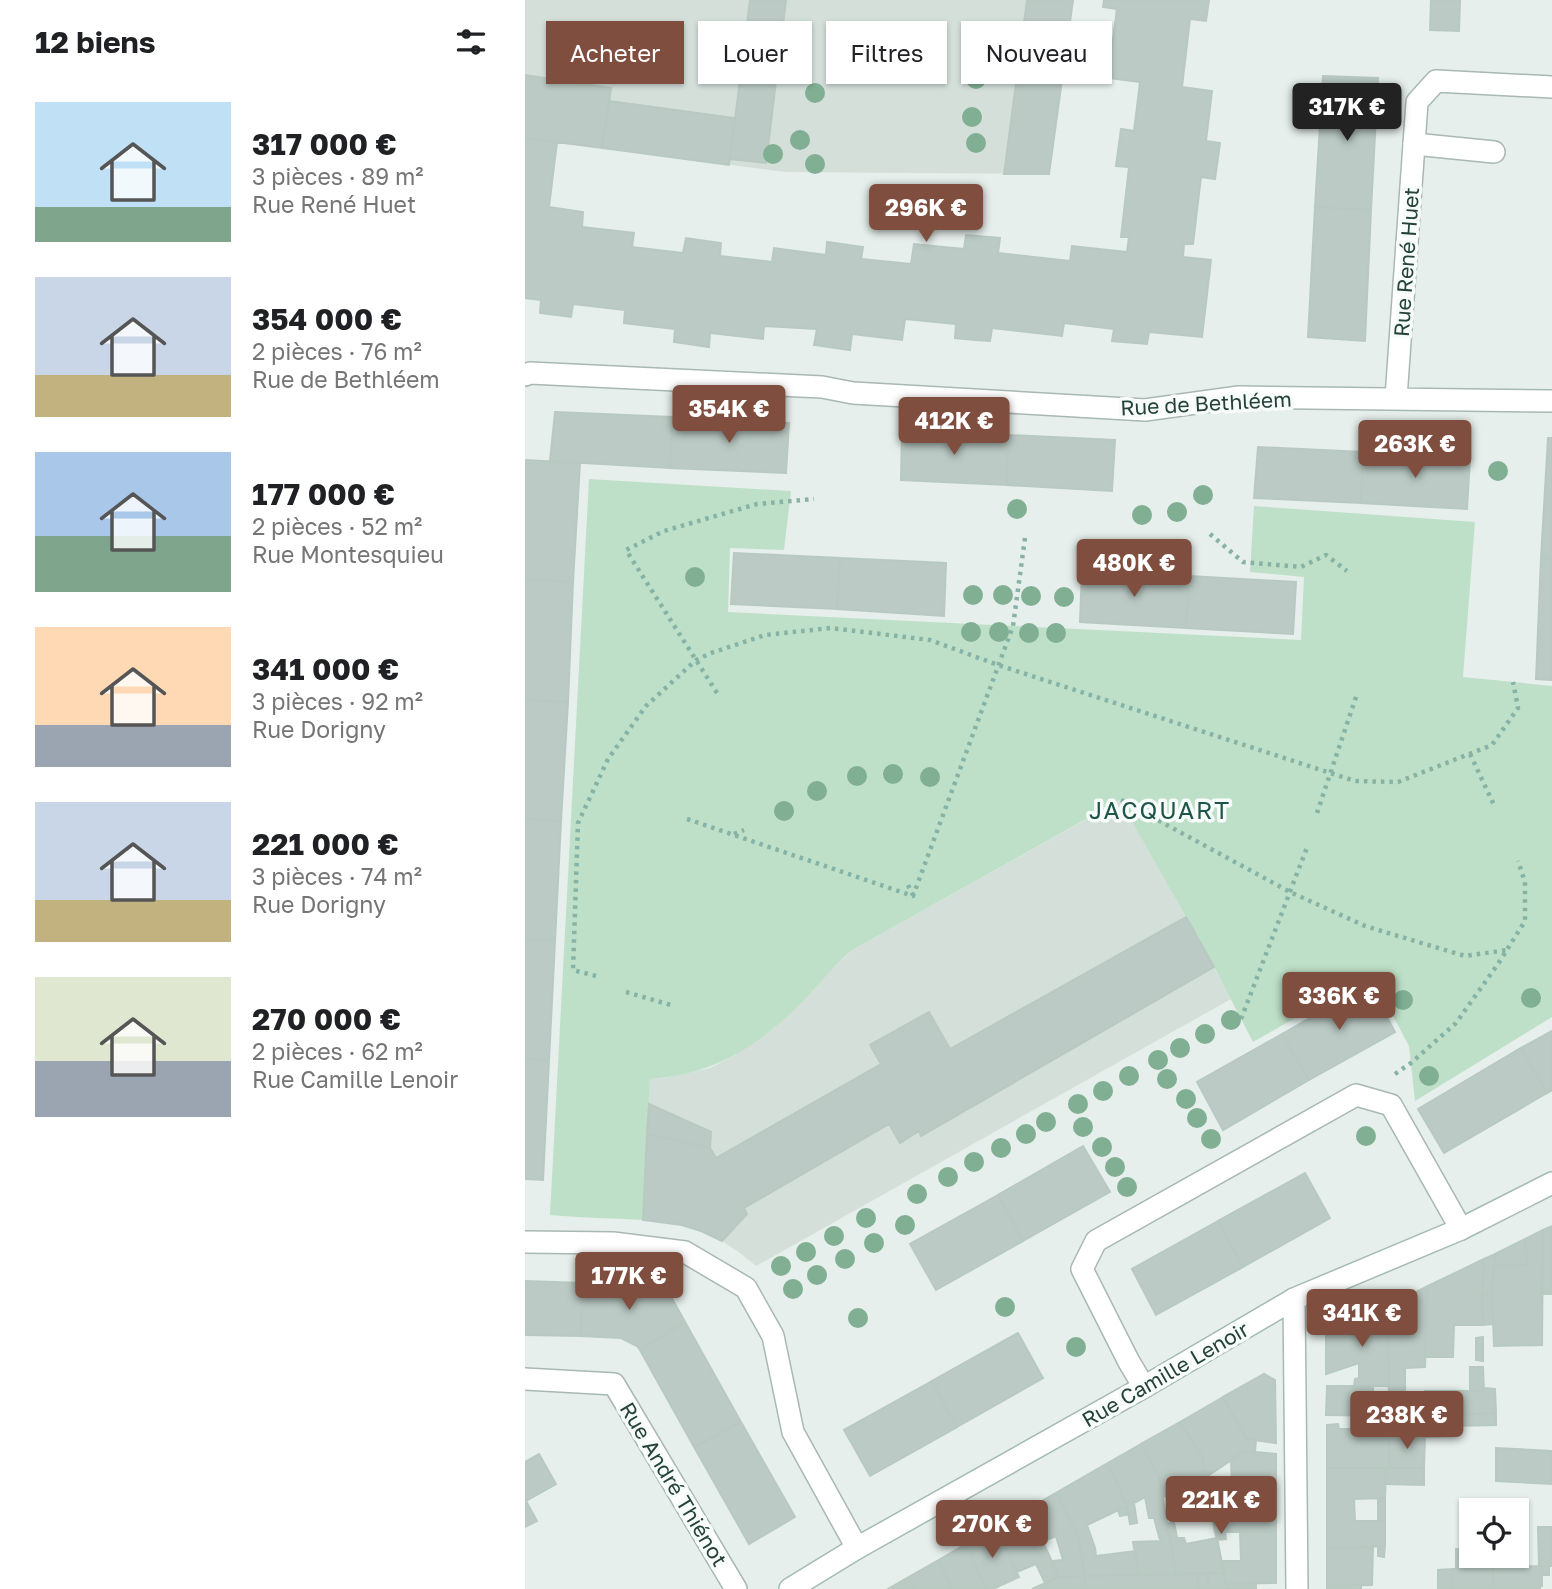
<!DOCTYPE html>
<html lang="fr">
<meta charset="utf-8">
<style>
:root{--surface:#fff;--page:#f2f2f2;--text:#202124;--muted:#757577;--accent:#7f4e3f}
body{margin:0;font-family:"Golos Text",sans-serif;background:var(--page);color:var(--text);height:100vh;display:flex;flex-direction:column;font-size:26px;white-space:nowrap}
*{box-sizing:border-box;margin:0}
p{font-size:23px;color:var(--muted)}
.icon{flex:none;width:38px;height:38px;fill:none;stroke:currentColor;stroke-width:2;stroke-linecap:round;stroke-linejoin:round}
.map{position:relative;flex:1;overflow:hidden}
.panel{display:flex;flex-direction:column;background:var(--surface);width:525px}
.panel>*{flex:none}
.hud{position:absolute;left:21px;top:21px;width:665px;height:63px;display:flex;gap:14px}
.buttons{position:absolute;left:934px;top:1498px;display:grid;gap:14px}
.buttons a{display:grid;place-items:center;width:70px;height:70px;border-radius:0px;background:var(--surface);box-shadow:0 2px 5px #0004;font-size:35px}
.price{position:absolute;translate:-50% -60px;padding:0 16px;border-radius:7px;background:var(--accent);color:#fff;font-size:23px;line-height:46px;filter:drop-shadow(0 2px 4px #0008)}
.price::after{content:'';position:absolute;left:50%;top:42px;width:21px;height:16px;margin-left:-10px;background:inherit;clip-path:polygon(0 0,100% 0,50% 100%)}
.price.selected{background:#222;color:#fff}
ul{padding:0;list-style:none}
li{display:flex;align-items:center;gap:21px;height:175px;padding:0 35px}
li span{display:grid;place-items:center;flex:none;width:196px;height:140px;border-radius:0px;color:#555}
li>.icon{margin-inline-start:auto}
span .icon{width:84px;height:84px;fill:#fffc;stroke-width:1}
li b{font-size:30px}
h2{display:flex;justify-content:space-between;align-items:center;height:84px;padding:0 35px;font-size:30px}
.chip{padding:0 24px;border-radius:0px;background:var(--surface);box-shadow:0 2px 5px #0004;font-size:24px;line-height:63px}
.chip.selected{background:var(--accent);color:#fff}
main{display:flex;flex:1;min-height:0}
.map>svg:first-child{display:block}
.built{fill:#d4dfda}
.green{fill:#bfe0c8}
.building{fill:#bbcac4;stroke:#b8c9c2;stroke-width:2}
.lines{fill:none;stroke-linecap:round;stroke-linejoin:round}
.lane-casing{stroke:#a8b8b2;stroke-width:24}
.street-casing{stroke:#a8b8b2;stroke-width:24}
.secondary-casing{stroke:#a4bbb3;stroke-width:24}
.path{stroke:#86b3a5;stroke-width:4.5;stroke-dasharray:3.5 5;stroke-linecap:butt}
.lane{stroke:#fff;stroke-width:21}
.street{stroke:#fff;stroke-width:21}
.secondary{stroke:#fff;stroke-width:21}
.tree{fill:#80af93}
.labels{text-anchor:middle;dominant-baseline:central;stroke-width:7;stroke-linejoin:round;paint-order:stroke}
.street-label{font-size:21px;fill:#24423a;stroke:#f7fbf9}
.quarter-label{font-size:24px;letter-spacing:2px;fill:#1f5548;stroke:#f7fbf9}
</style>
<main>
<section class="panel">
<h2>12 biens<svg class="icon" aria-label="filters" viewBox="0 0 24 24"><path d="M4 7h16M4 17h16"/><circle cx="9" cy="7" r="2"/><circle cx="15" cy="17" r="2"/></svg></h2>
<ul>
<li><span style="background:linear-gradient(#bfe0f5 75%,#7fa58c 0)"><svg class="icon" aria-label="home" viewBox="0 0 24 24"><path d="M3 11l9-7 9 7M6 9v11h12V9"/></svg></span><div><b>317 000 €</b><p>3 pièces · 89 m²</p><p>Rue René Huet</p></div></li>
<li><span style="background:linear-gradient(#c9d6e8 70%,#c2b280 0)"><svg class="icon" aria-label="home" viewBox="0 0 24 24"><path d="M3 11l9-7 9 7M6 9v11h12V9"/></svg></span><div><b>354 000 €</b><p>2 pièces · 76 m²</p><p>Rue de Bethléem</p></div></li>
<li><span style="background:linear-gradient(#a9c7e8 60%,#7fa58c 0)"><svg class="icon" aria-label="home" viewBox="0 0 24 24"><path d="M3 11l9-7 9 7M6 9v11h12V9"/></svg></span><div><b>177 000 €</b><p>2 pièces · 52 m²</p><p>Rue Montesquieu</p></div></li>
<li><span style="background:linear-gradient(#ffd9b3 70%,#9aa5b1 0)"><svg class="icon" aria-label="home" viewBox="0 0 24 24"><path d="M3 11l9-7 9 7M6 9v11h12V9"/></svg></span><div><b>341 000 €</b><p>3 pièces · 92 m²</p><p>Rue Dorigny</p></div></li>
<li><span style="background:linear-gradient(#c9d6e8 70%,#c2b280 0)"><svg class="icon" aria-label="home" viewBox="0 0 24 24"><path d="M3 11l9-7 9 7M6 9v11h12V9"/></svg></span><div><b>221 000 €</b><p>3 pièces · 74 m²</p><p>Rue Dorigny</p></div></li>
<li><span style="background:linear-gradient(#dfe7d0 60%,#9aa5b1 0)"><svg class="icon" aria-label="home" viewBox="0 0 24 24"><path d="M3 11l9-7 9 7M6 9v11h12V9"/></svg></span><div><b>270 000 €</b><p>2 pièces · 62 m²</p><p>Rue Camille Lenoir</p></div></li>
</ul>
</section>
<div class="map">
<svg width="1027" height="1589" viewBox="0 0 1027 1589">
<rect width="100%" height="100%" fill="#e6efeb"/>
<!-- built -->
<path class="built" d="M 0,0 L 548,0 L 524,174 L 260,172 L 0,138 Z
M 596,800 L 706,999 L 231,1266 L 215,1253 L 197,1241 L 176,1231 L 141,1222 L 118,1220 L 125,1079 L 140,1078 L 185,1068 L 210,1055 L 245,1031 L 287,992 L 306,969 L 329,949 Z"/>
<!-- green -->
<path class="green" d="M 64,479 L 266,491 L 259,550 L 205,548 L 203,612 L 776,640 L 779,577 L 725,572 L 729,506 L 950,522 L 938,677 L 1027,686 L 1027,1017 L 890,1101 L 884,1046 L 846,975 L 728,1042 L 689,967 L 595,800 L 329,949 C 311,962 299,979 284,995 C 237,1043 194,1074 125,1079 L 118,1220 C 87,1218 56,1218 25,1215 Z"/>
<!-- building -->
<path class="building" d="M 225,0 L 261,0 L 241,163 L 205,159 Z
M 502,0 L 548,0 L 524,174 L 479,174 Z
M 579,0 L 684,0 L 681,21 L 665,19 L 657,87 L 687,91 L 681,141 L 695,143 L 690,179 L 676,177 L 668,244 L 659,244 L 658,257 L 686,260 L 677,337 L 624,332 L 622,344 L 587,341 L 589,329 L 539,323 L 537,336 L 467,328 L 465,341 L 450,340 L 430,338 L 431,324 L 380,319 L 377,340 L 327,334 L 325,350 L 289,345 L 292,329 L 239,326 L 238,339 L 185,333 L 184,347 L 149,342 L 150,329 L 99,323 L 100,310 L 48,304 L 46,317 L 15,313 L 16,300 L 0,298 L 0,138 L 32,142 L 24,207 L 58,212 L 57,227 L 109,233 L 107,247 L 158,253 L 161,238 L 196,243 L 195,256 L 247,262 L 249,248 L 301,255 L 302,242 L 338,247 L 336,259 L 386,264 L 389,244 L 439,249 L 441,235 L 475,238 L 473,253 L 545,261 L 547,246 L 602,252 L 604,237 L 596,237 L 604,167 L 591,166 L 596,129 L 609,131 L 615,82 L 583,78 L 592,9 L 578,7 Z
M 906,0 L 935,0 L 934,31 L 905,30 Z
M 0,75 L 86,88 L 77,148 L 0,138 Z
M 798,76 L 853,78 L 846,210 L 790,207 Z
M 84,101 L 210,118 L 204,165 L 77,148 Z
M 790,207 L 846,210 L 840,341 L 783,337 Z
M 30,412 L 147,417 L 145,468 L 25,461 Z
M 147,417 L 264,423 L 261,473 L 145,468 Z
M 377,429 L 483,435 L 482,485 L 376,480 Z
M 483,435 L 590,440 L 587,491 L 482,485 Z
M 1023,438 L 1027,438 L 1027,559 L 1016,558 Z
M 733,447 L 838,452 L 836,503 L 729,498 Z
M 838,452 L 945,458 L 942,509 L 836,503 Z
M 0,460 L 55,463 L 48,582 L 0,579 Z
M 209,553 L 315,558 L 312,609 L 206,604 Z
M 315,558 L 421,563 L 419,616 L 312,609 Z
M 1016,558 L 1027,559 L 1027,680 L 1011,679 Z
M 557,570 L 664,576 L 661,628 L 555,622 Z
M 664,576 L 771,582 L 768,634 L 661,628 Z
M 0,579 L 48,582 L 43,702 L 0,700 Z
M 0,700 L 43,702 L 36,821 L 0,819 Z
M 0,819 L 36,821 L 30,941 L 0,939 Z
M 661,917 L 689,967 L 396,1136 L 394,1131 L 375,1143 L 364,1124 L 219,1208 L 222,1214 L 197,1241 L 176,1231 L 157,1225 L 118,1220 L 122,1134 L 185,1148 L 191,1158 L 356,1064 L 345,1045 L 404,1012 L 425,1049 Z
M 0,939 L 30,941 L 24,1060 L 0,1059 Z
M 844,984 L 870,1032 L 784,1080 L 757,1034 Z
M 1027,1031 L 1027,1090 L 1022,1093 L 996,1048 Z
M 757,1034 L 784,1080 L 698,1130 L 672,1082 Z
M 996,1048 L 1022,1093 L 919,1153 L 893,1109 Z
M 0,1059 L 24,1060 L 18,1180 L 0,1179 Z
M 124,1104 L 186,1132 L 185,1148 L 122,1134 Z
M 558,1146 L 585,1192 L 498,1241 L 473,1195 Z
M 780,1173 L 805,1218 L 718,1267 L 693,1221 Z
M 473,1195 L 498,1241 L 411,1290 L 385,1244 Z
M 693,1221 L 718,1267 L 631,1315 L 607,1269 Z
M 1027,1226 L 1027,1294 L 1016,1294 L 1018,1230 Z
M 1018,1230 L 1017,1345 L 969,1346 L 967,1292 L 969,1266 L 1003,1265 L 1000,1239 Z
M 1000,1239 L 1003,1265 L 969,1266 L 970,1254 Z
M 970,1254 L 967,1292 L 957,1296 L 959,1259 Z
M 959,1259 L 957,1296 L 958,1325 L 929,1325 L 928,1357 L 900,1357 L 903,1286 Z
M 0,1281 L 57,1283 L 56,1336 L 0,1335 Z
M 57,1283 L 139,1284 L 160,1322 L 115,1350 L 112,1346 L 96,1338 L 56,1336 Z
M 903,1286 L 900,1367 L 880,1368 L 880,1416 L 864,1416 L 863,1306 Z
M 967,1292 L 968,1324 L 958,1325 L 957,1296 Z
M 863,1306 L 864,1386 L 829,1386 L 830,1379 L 834,1378 L 834,1363 L 801,1374 L 801,1336 Z
M 160,1322 L 216,1422 L 169,1447 L 115,1350 Z
M 493,1333 L 518,1378 L 432,1427 L 407,1381 Z
M 958,1337 L 958,1345 L 951,1345 L 951,1338 Z
M 951,1345 L 958,1345 L 958,1361 L 951,1360 Z
M 945,1367 L 958,1367 L 959,1391 L 945,1391 Z
M 739,1374 L 750,1380 L 751,1443 L 722,1439 L 698,1397 Z
M 407,1381 L 432,1427 L 345,1476 L 319,1430 Z
M 802,1386 L 836,1386 L 836,1403 L 864,1403 L 864,1416 L 801,1415 Z
M 836,1386 L 848,1386 L 848,1403 L 836,1403 Z
M 959,1388 L 970,1389 L 971,1413 L 930,1415 L 930,1436 L 900,1437 L 900,1391 L 959,1391 Z
M 698,1397 L 722,1439 L 731,1440 L 730,1452 L 720,1451 L 681,1477 L 677,1456 L 655,1422 Z
M 893,1407 L 899,1407 L 900,1416 L 892,1417 Z
M 971,1413 L 971,1425 L 930,1426 L 930,1415 Z
M 835,1415 L 864,1416 L 864,1468 L 802,1468 L 802,1425 L 813,1424 L 814,1429 L 835,1429 Z
M 216,1422 L 270,1517 L 224,1544 L 169,1447 Z
M 655,1422 L 677,1456 L 683,1487 L 637,1497 L 634,1476 L 616,1444 Z
M 864,1434 L 900,1434 L 899,1468 L 864,1468 Z
M 616,1444 L 634,1476 L 651,1574 L 614,1575 L 608,1542 L 636,1541 L 634,1537 L 629,1518 L 624,1518 L 620,1497 L 609,1503 L 612,1523 L 605,1524 L 602,1505 L 583,1463 Z
M 971,1448 L 1027,1451 L 1027,1484 L 971,1481 Z
M 720,1451 L 751,1454 L 751,1532 L 690,1532 L 687,1515 L 703,1514 L 708,1507 L 706,1460 Z
M 14,1454 L 31,1484 L 1,1501 L 12,1521 L 0,1527 L 0,1462 Z
M 583,1463 L 602,1506 L 562,1525 L 570,1548 L 571,1556 L 610,1551 L 614,1575 L 560,1576 L 554,1540 L 550,1529 L 531,1493 Z
M 802,1468 L 861,1468 L 860,1498 L 829,1499 L 830,1521 L 860,1521 L 860,1546 L 802,1548 Z
M 861,1468 L 899,1468 L 899,1485 L 860,1484 Z
M 531,1493 L 550,1529 L 554,1540 L 560,1576 L 534,1577 L 526,1561 L 538,1560 L 531,1536 L 517,1542 L 503,1509 Z
M 860,1498 L 860,1521 L 853,1521 L 853,1499 Z
M 602,1506 L 604,1514 L 595,1516 L 593,1510 Z
M 503,1509 L 534,1577 L 520,1583 L 511,1564 L 492,1572 L 471,1528 Z
M 649,1522 L 652,1538 L 659,1538 L 661,1544 L 692,1538 L 699,1573 L 651,1574 L 642,1523 Z
M 1013,1527 L 1027,1527 L 1027,1566 L 1014,1566 Z
M 471,1528 L 494,1577 L 468,1589 L 461,1589 L 441,1544 Z
M 690,1532 L 700,1532 L 701,1539 L 692,1540 Z
M 715,1532 L 751,1532 L 751,1583 L 701,1584 L 695,1561 L 716,1561 Z
M 441,1544 L 461,1589 L 428,1589 L 414,1560 Z
M 860,1546 L 859,1557 L 853,1556 L 853,1547 Z
M 802,1548 L 848,1548 L 847,1585 L 802,1586 Z
M 931,1549 L 947,1550 L 947,1556 L 969,1556 L 968,1568 L 931,1569 Z
M 414,1560 L 428,1589 L 390,1589 L 384,1577 Z
M 1017,1566 L 1024,1566 L 1024,1575 L 1017,1574 Z
M 1017,1566 L 1017,1586 L 1015,1586 L 1015,1589 L 968,1589 L 968,1567 Z
M 968,1568 L 968,1589 L 927,1589 L 927,1569 Z
M 927,1569 L 927,1589 L 913,1589 L 913,1570 Z
M 683,1573 L 683,1589 L 673,1589 L 673,1574 Z
M 683,1573 L 699,1573 L 703,1589 L 683,1589 Z
M 673,1574 L 673,1589 L 560,1589 L 560,1576 Z
M 560,1576 L 560,1589 L 507,1589 L 534,1577 Z
M 384,1577 L 390,1589 L 363,1589 Z
M 731,1583 L 731,1589 L 703,1589 L 701,1584 Z
M 836,1585 L 836,1589 L 802,1589 L 802,1586 Z"/>
<g class="lines">
<defs>
<path id="lane" d="M 889,144 L 969,152
M 619,1387 L 604,1362 L 557,1269 L 571,1241 L 831,1095 L 866,1105 L 936,1229"/>
<path id="street" d="M 0,375 L 5,373 L 297,387 L 328,393 L 620,410 L 714,397 L 1027,401
M 871,398 L 892,102 L 911,81 L 1027,87
M 0,1242 L 88,1243 L 160,1252 L 221,1288 L 248,1336 L 268,1432 L 332,1548
M 769,1299 L 772,1589
M 0,1379 L 89,1384 L 211,1589"/>
<path id="secondary" d="M 265,1589 L 332,1548 L 619,1387 L 769,1299 L 936,1229 L 1027,1183"/>
</defs>
<!-- lane casing -->
<use href="#lane" class="lane-casing"/>
<!-- street casing -->
<use href="#street" class="street-casing"/>
<!-- secondary casing -->
<use href="#secondary" class="secondary-casing"/>
<!-- path -->
<path class="path" d="M 685,534 L 718,562 L 776,567 L 801,555 L 822,571
M 192,693 L 101,550 L 139,531 L 232,504 L 289,499
M 945,754 L 969,805
M 596,800 L 765,892 L 840,926 L 940,956 L 982,950
M 792,813 L 832,694
M 162,819 L 388,896 L 488,626 L 500,538
M 209,834 L 219,830
M 383,885 L 388,895
M 71,976 L 48,970 L 53,823 L 83,759 L 121,706 L 171,660 L 186,653 L 240,635 L 306,628 L 405,640 L 473,665 L 830,781 L 873,782 L 967,745 L 993,708 L 988,682
M 101,992 L 149,1006
M 716,1019 L 783,845
M 870,1074 L 886,1063 L 931,1023 L 973,964 L 1000,921 L 1000,882 L 993,861"/>
<!-- lane -->
<use href="#lane" class="lane"/>
<!-- street -->
<use href="#street" class="street"/>
<!-- secondary -->
<use href="#secondary" class="secondary"/>
</g>
<!-- trees -->
<g class="tree">
<circle cx="474" cy="35" r="10"/>
<circle cx="447" cy="41" r="10"/>
<circle cx="470" cy="61" r="10"/>
<circle cx="451" cy="79" r="10"/>
<circle cx="290" cy="93" r="10"/>
<circle cx="447" cy="117" r="10"/>
<circle cx="275" cy="140" r="10"/>
<circle cx="451" cy="143" r="10"/>
<circle cx="248" cy="154" r="10"/>
<circle cx="290" cy="164" r="10"/>
<circle cx="973" cy="471" r="10"/>
<circle cx="678" cy="495" r="10"/>
<circle cx="492" cy="509" r="10"/>
<circle cx="652" cy="512" r="10"/>
<circle cx="617" cy="515" r="10"/>
<circle cx="170" cy="577" r="10"/>
<circle cx="448" cy="595" r="10"/>
<circle cx="478" cy="595" r="10"/>
<circle cx="506" cy="596" r="10"/>
<circle cx="539" cy="597" r="10"/>
<circle cx="446" cy="632" r="10"/>
<circle cx="474" cy="632" r="10"/>
<circle cx="504" cy="633" r="10"/>
<circle cx="531" cy="633" r="10"/>
<circle cx="368" cy="774" r="10"/>
<circle cx="332" cy="776" r="10"/>
<circle cx="405" cy="777" r="10"/>
<circle cx="292" cy="791" r="10"/>
<circle cx="259" cy="811" r="10"/>
<circle cx="1006" cy="998" r="10"/>
<circle cx="878" cy="1000" r="10"/>
<circle cx="706" cy="1020" r="10"/>
<circle cx="680" cy="1034" r="10"/>
<circle cx="655" cy="1048" r="10"/>
<circle cx="633" cy="1060" r="10"/>
<circle cx="604" cy="1076" r="10"/>
<circle cx="904" cy="1076" r="10"/>
<circle cx="642" cy="1079" r="10"/>
<circle cx="578" cy="1091" r="10"/>
<circle cx="661" cy="1099" r="10"/>
<circle cx="553" cy="1104" r="10"/>
<circle cx="672" cy="1118" r="10"/>
<circle cx="521" cy="1122" r="10"/>
<circle cx="558" cy="1127" r="10"/>
<circle cx="501" cy="1134" r="10"/>
<circle cx="841" cy="1136" r="10"/>
<circle cx="686" cy="1139" r="10"/>
<circle cx="577" cy="1147" r="10"/>
<circle cx="476" cy="1148" r="10"/>
<circle cx="449" cy="1162" r="10"/>
<circle cx="590" cy="1167" r="10"/>
<circle cx="423" cy="1177" r="10"/>
<circle cx="602" cy="1187" r="10"/>
<circle cx="392" cy="1194" r="10"/>
<circle cx="341" cy="1218" r="10"/>
<circle cx="380" cy="1225" r="10"/>
<circle cx="309" cy="1236" r="10"/>
<circle cx="349" cy="1243" r="10"/>
<circle cx="281" cy="1252" r="10"/>
<circle cx="320" cy="1259" r="10"/>
<circle cx="256" cy="1266" r="10"/>
<circle cx="292" cy="1275" r="10"/>
<circle cx="268" cy="1289" r="10"/>
<circle cx="480" cy="1307" r="10"/>
<circle cx="333" cy="1318" r="10"/>
<circle cx="551" cy="1347" r="10"/>
</g>
<g class="labels">
<!-- street labels -->
<g class="street-label">
<text transform="translate(881 262) rotate(-86)">Rue René Huet</text>
<text transform="translate(681 403) rotate(-3)">Rue de Bethléem</text>
<text transform="translate(640 1374) rotate(-30)">Rue Camille Lenoir</text>
<text transform="translate(149 1484) rotate(59)">Rue André Thiénot</text>
</g>
<!-- quarter labels -->
<g class="quarter-label">
<text x="635" y="809">JACQUART</text>
</g>
</g>
</svg>
<div class="buttons">
<a><svg class="icon" aria-label="locate" viewBox="0 0 24 24"><circle cx="12" cy="12" r="6"/><path d="M12 2v4M12 18v4M2 12h4M18 12h4"/></svg></a>
</div>
<b class="price selected" style="left:822px;top:143px">317K €</b>
<b class="price" style="left:401px;top:244px">296K €</b>
<b class="price" style="left:204px;top:445px">354K €</b>
<b class="price" style="left:429px;top:457px">412K €</b>
<b class="price" style="left:890px;top:480px">263K €</b>
<b class="price" style="left:609px;top:599px">480K €</b>
<b class="price" style="left:814px;top:1032px">336K €</b>
<b class="price" style="left:104px;top:1312px">177K €</b>
<b class="price" style="left:837px;top:1349px">341K €</b>
<b class="price" style="left:882px;top:1451px">238K €</b>
<b class="price" style="left:696px;top:1536px">221K €</b>
<b class="price" style="left:467px;top:1560px">270K €</b>
<div class="hud">
<a class="chip selected">Acheter</a>
<a class="chip">Louer</a>
<a class="chip">Filtres</a>
<a class="chip">Nouveau</a>
</div>
</div>
</main>
